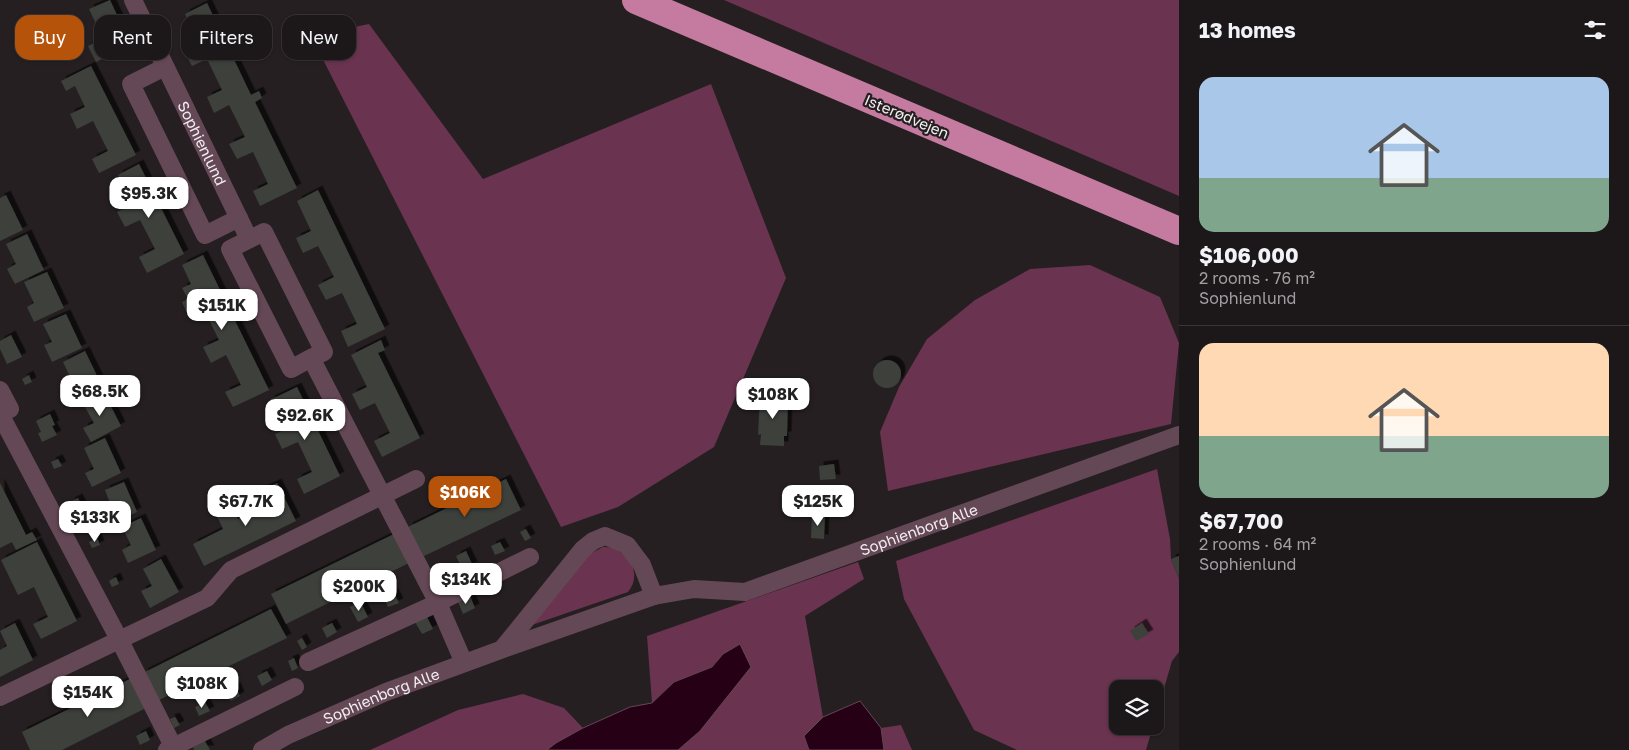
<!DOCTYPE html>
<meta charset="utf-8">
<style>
:root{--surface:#1c1719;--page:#252022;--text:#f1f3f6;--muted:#a09fa2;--line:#3a3638;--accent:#b45309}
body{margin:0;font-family:"Golos Text",sans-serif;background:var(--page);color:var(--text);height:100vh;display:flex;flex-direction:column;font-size:19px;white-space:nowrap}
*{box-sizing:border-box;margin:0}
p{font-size:16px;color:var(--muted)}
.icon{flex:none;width:28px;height:28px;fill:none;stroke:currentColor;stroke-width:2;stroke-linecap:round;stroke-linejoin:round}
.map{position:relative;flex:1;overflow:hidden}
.side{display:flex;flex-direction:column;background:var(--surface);width:450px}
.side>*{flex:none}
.top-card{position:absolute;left:15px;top:15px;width:475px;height:45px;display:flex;gap:10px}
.controls{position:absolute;left:1109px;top:680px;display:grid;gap:10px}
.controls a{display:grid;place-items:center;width:55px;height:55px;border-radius:10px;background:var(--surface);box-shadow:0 1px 4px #0004,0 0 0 1px var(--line);font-size:25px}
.price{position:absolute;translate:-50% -42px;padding:0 11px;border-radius:10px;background:#fff;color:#222;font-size:16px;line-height:32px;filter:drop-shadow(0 1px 2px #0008)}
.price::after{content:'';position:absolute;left:50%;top:30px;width:15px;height:11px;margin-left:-8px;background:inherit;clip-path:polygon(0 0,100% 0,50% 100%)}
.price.current{background:var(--accent);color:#fff}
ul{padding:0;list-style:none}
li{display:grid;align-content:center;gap:10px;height:265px;padding:0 20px}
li+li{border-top:1px solid var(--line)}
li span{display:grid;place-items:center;height:155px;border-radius:15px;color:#555}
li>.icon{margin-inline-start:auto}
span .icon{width:90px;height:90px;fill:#fffc;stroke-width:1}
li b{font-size:21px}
h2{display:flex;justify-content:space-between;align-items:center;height:60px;padding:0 20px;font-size:21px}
.pill{padding:0 18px;border-radius:15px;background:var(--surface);box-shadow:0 1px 4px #0004,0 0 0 1px var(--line);font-size:18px;line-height:45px}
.pill.current{background:var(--accent);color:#fff}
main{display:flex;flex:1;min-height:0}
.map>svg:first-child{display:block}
.green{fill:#6a3350}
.water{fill:#260015;stroke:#634756}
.building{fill:#3c403b;filter:url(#shadow)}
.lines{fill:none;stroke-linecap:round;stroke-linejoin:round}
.street{stroke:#654856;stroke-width:18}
.highway{stroke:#c57ba0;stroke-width:28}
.labels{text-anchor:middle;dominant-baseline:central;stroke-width:4.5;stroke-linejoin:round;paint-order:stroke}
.street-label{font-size:15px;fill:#f1edef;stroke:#251f21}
</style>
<main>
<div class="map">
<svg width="1179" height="750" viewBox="0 0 1179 750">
<defs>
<filter id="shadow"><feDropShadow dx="4.5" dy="-4.5" stdDeviation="0" flood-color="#0009"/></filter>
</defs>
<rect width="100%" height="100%" fill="#251f21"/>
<!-- green -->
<path class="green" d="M 724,0 L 1179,0 L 1179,196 Z
M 369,24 L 483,179 L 711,84 L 786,278 L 714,447 L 618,507 L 561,527 L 311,36 Z
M 1090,265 L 1160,297 L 1179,343 L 1171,424 L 888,491 L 880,432 L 899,387 L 927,339 L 975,300 L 1030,269 Z
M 1157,469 L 1170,539 L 1171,559 L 1179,579 L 1179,652 L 1172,661 L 1155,719 L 1155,689 L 1118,689 L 1118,726 L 1153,726 L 1146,750 L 1017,750 L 974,730 L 904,599 L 896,561 Z
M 603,547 C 627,546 644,573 628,592 L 529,626 L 590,554 Z
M 858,562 L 864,579 L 805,616 L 823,717 L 804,736 L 809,750 L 678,750 L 700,731 L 723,654 L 712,667 L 674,682 L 652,703 L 647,636 Z
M 523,694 L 564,708 L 583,728 L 556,743 L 547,750 L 370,750 L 458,710 Z
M 901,725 L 912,750 L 884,750 L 881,728 Z"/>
<!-- water -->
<path class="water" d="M 740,644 L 751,667 L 700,731 L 678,750 L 547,750 L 556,743 L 583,728 L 630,707 L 652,703 L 674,682 L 712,667 L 723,654 Z
M 860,701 L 881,728 L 884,750 L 809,750 L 804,736 L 823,717 Z"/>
<!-- building -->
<path class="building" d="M 110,0 L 131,45 L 96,62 L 88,46 L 103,39 L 89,9 Z
M 207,3 L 251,95 L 259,91 L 262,98 L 255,102 L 297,188 L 260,206 L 253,191 L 268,184 L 253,152 L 237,159 L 229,144 L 245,137 L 229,105 L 214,113 L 207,97 L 222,90 L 207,59 L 192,66 L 184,51 L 199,44 L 185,14 Z
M 91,66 L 136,155 L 99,173 L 92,159 L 108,151 L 93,121 L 77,129 L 70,114 L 85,107 L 75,86 L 66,91 L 61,81 Z
M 139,164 L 184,254 L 147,273 L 139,257 L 155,249 L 140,220 L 125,227 L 117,212 L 132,204 L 118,175 Z
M 318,190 L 385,329 L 348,347 L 341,331 L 357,324 L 342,293 L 326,300 L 318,285 L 334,277 L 318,246 L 303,253 L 296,238 L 311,231 L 297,201 Z
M 6,195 L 23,230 L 0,241 L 0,198 Z
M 27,234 L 44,270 L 15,284 L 7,269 L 16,264 L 6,244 Z
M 203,255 L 269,390 L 233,407 L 225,392 L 241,385 L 226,355 L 211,363 L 203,347 L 219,340 L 204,310 L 189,318 L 182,302 L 188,299 L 182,288 L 191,284 L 182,265 Z
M 47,272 L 64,308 L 34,322 L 27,307 L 34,303 L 24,282 Z
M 66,314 L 82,348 L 52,362 L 44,345 L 52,342 L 43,324 Z
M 11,335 L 22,357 L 7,364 L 0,349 L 0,341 Z
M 381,340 L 385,350 L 378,353 L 420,438 L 382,457 L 374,441 L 390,433 L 375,403 L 360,410 L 352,394 L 367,387 L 351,355 Z
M 85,351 L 102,386 L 74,401 L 65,385 L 72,381 L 63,362 Z
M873 374a14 14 0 1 1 28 0a14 14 0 1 1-28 0Z
M 29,375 L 32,382 L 25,385 L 22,379 Z
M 297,387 L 340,476 L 304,494 L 297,479 L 312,472 L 298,442 L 282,449 L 275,434 L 291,427 L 280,404 L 274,407 L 270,400 Z
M 103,391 L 121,426 L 91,442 L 83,428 L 94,423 L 82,402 Z
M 760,395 L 788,396 L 787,436 L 784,436 L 784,446 L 760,445 L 761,434 L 758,435 Z
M 327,411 L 332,424 L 324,427 L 318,415 Z
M 50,414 L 55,425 L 52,426 L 57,435 L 42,442 L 38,433 L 41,432 L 36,421 Z
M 105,438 L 121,473 L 92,487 L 85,473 L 94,469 L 84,448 Z
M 58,459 L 62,466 L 54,469 L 51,462 Z
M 834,464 L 836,479 L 820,480 L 819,466 Z
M 506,479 L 521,510 L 424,556 L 408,527 Z
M 124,482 L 137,512 L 109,525 L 102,510 L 111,506 L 105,490 Z
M 0,483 L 26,535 L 32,532 L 37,540 L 16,550 L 12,542 L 0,548 Z
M 277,483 L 296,521 L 204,566 L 193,544 L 223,529 L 215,512 L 231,504 L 238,519 L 269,504 L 262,490 Z
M 78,498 L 89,520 L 73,528 L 66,513 L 73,509 L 70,502 Z
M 812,515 L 825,515 L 824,539 L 811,538 Z
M 141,518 L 156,550 L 128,563 L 122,550 L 131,545 L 122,527 Z
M 526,529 L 531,538 L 525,541 L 520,532 Z
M 398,532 L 413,561 L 286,624 L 271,594 Z
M 97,538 L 100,545 L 92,548 L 89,542 Z
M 37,542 L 77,621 L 41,639 L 33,624 L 48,617 L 34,587 L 18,595 L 1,560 Z
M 500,542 L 505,551 L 495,555 L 491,546 Z
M 466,551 L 473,566 L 463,571 L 456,556 Z
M 1179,556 L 1179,579 L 1171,559 Z
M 161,559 L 179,592 L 150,608 L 141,591 L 152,586 L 143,569 Z
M 439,572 L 443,581 L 438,584 L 433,574 Z
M 116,577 L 119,584 L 112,587 L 109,581 Z
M 394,593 L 399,603 L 388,607 L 384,598 Z
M 470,596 L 475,608 L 463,614 L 458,602 Z
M 360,601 L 368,617 L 358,622 L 350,607 Z
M 271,609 L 287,638 L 157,701 L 143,673 Z
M 427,617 L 433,629 L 422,634 L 415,622 Z
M 15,623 L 33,660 L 0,677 L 0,650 L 7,646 L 0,631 Z
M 332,623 L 337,632 L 327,638 L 322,628 Z
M 1142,623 L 1149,634 L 1136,641 L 1130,631 Z
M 302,638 L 307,647 L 302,650 L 297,641 Z
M 294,658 L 298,668 L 292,671 L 288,661 Z
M 267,671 L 272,680 L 262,686 L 257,676 Z
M 136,676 L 150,706 L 62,750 L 30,750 L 22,732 Z
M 236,687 L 240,696 L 231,701 L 226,692 Z
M 205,702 L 210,711 L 199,716 L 195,707 Z
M 175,717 L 180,725 L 174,728 L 170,719 Z
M 146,731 L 150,740 L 140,745 L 136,736 Z
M 205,741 L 210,750 L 194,750 L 193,747 Z"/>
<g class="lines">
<!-- street -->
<g class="street">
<path id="s1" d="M 133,0 L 249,239"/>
<path d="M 165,67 L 131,84 L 205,235 L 239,218"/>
<path d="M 311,358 L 291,369 L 230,249 L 264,232 L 324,352 L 311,358 L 438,603 L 464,663"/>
<path d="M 0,390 L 10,409 L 0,414"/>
<path d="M 0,414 L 120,641 L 175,750"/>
<path d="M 503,648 L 583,549 L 593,541 L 605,536 L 627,545 L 642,565 L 654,596"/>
<path d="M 308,662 L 431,606 L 530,557"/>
<path d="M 0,697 L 207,598 L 231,570 L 416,479"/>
<path d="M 167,750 L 295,687"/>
<path id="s2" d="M 262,750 L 288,735 L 386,692 L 503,649 L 654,596 L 694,589 L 745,592 L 1179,435"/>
</g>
<!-- highway -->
<path class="highway" d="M 636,0 L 1179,231"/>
</g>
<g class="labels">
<!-- street labels -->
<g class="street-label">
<text transform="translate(907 116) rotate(23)">Isterødvejen</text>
<text stroke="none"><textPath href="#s1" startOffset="159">Sophienlund</textPath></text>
<text stroke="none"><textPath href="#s2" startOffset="698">Sophienborg Alle</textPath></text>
<text stroke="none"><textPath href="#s2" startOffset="131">Sophienborg Alle</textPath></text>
</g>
</g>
</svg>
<div class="controls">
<a><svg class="icon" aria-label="layers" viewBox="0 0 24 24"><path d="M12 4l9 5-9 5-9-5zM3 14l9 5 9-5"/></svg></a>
</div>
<b class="price" style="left:149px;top:219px">$95.3K</b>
<b class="price" style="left:222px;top:331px">$151K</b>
<b class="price" style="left:100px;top:417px">$68.5K</b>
<b class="price" style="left:773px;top:420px">$108K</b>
<b class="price" style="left:305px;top:441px">$92.6K</b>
<b class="price current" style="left:465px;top:518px">$106K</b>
<b class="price" style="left:246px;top:527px">$67.7K</b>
<b class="price" style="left:818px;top:527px">$125K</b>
<b class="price" style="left:95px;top:543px">$133K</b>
<b class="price" style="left:466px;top:605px">$134K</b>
<b class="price" style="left:359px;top:612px">$200K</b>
<b class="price" style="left:202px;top:709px">$108K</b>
<b class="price" style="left:88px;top:718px">$154K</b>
<div class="top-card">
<a class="pill current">Buy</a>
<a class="pill">Rent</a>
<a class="pill">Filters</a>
<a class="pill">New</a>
</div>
</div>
<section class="side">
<h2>13 homes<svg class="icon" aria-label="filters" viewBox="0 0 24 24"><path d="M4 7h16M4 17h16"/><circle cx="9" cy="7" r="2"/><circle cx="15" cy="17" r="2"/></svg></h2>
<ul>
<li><span style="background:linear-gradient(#a9c7e8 65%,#7fa58c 0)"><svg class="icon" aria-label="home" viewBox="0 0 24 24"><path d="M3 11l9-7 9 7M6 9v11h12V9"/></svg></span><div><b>$106,000</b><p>2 rooms · 76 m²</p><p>Sophienlund</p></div></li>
<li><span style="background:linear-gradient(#ffd9b3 60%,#7fa58c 0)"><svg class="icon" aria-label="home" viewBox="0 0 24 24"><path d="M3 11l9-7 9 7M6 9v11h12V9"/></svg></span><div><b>$67,700</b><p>2 rooms · 64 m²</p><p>Sophienlund</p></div></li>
</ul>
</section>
</main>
